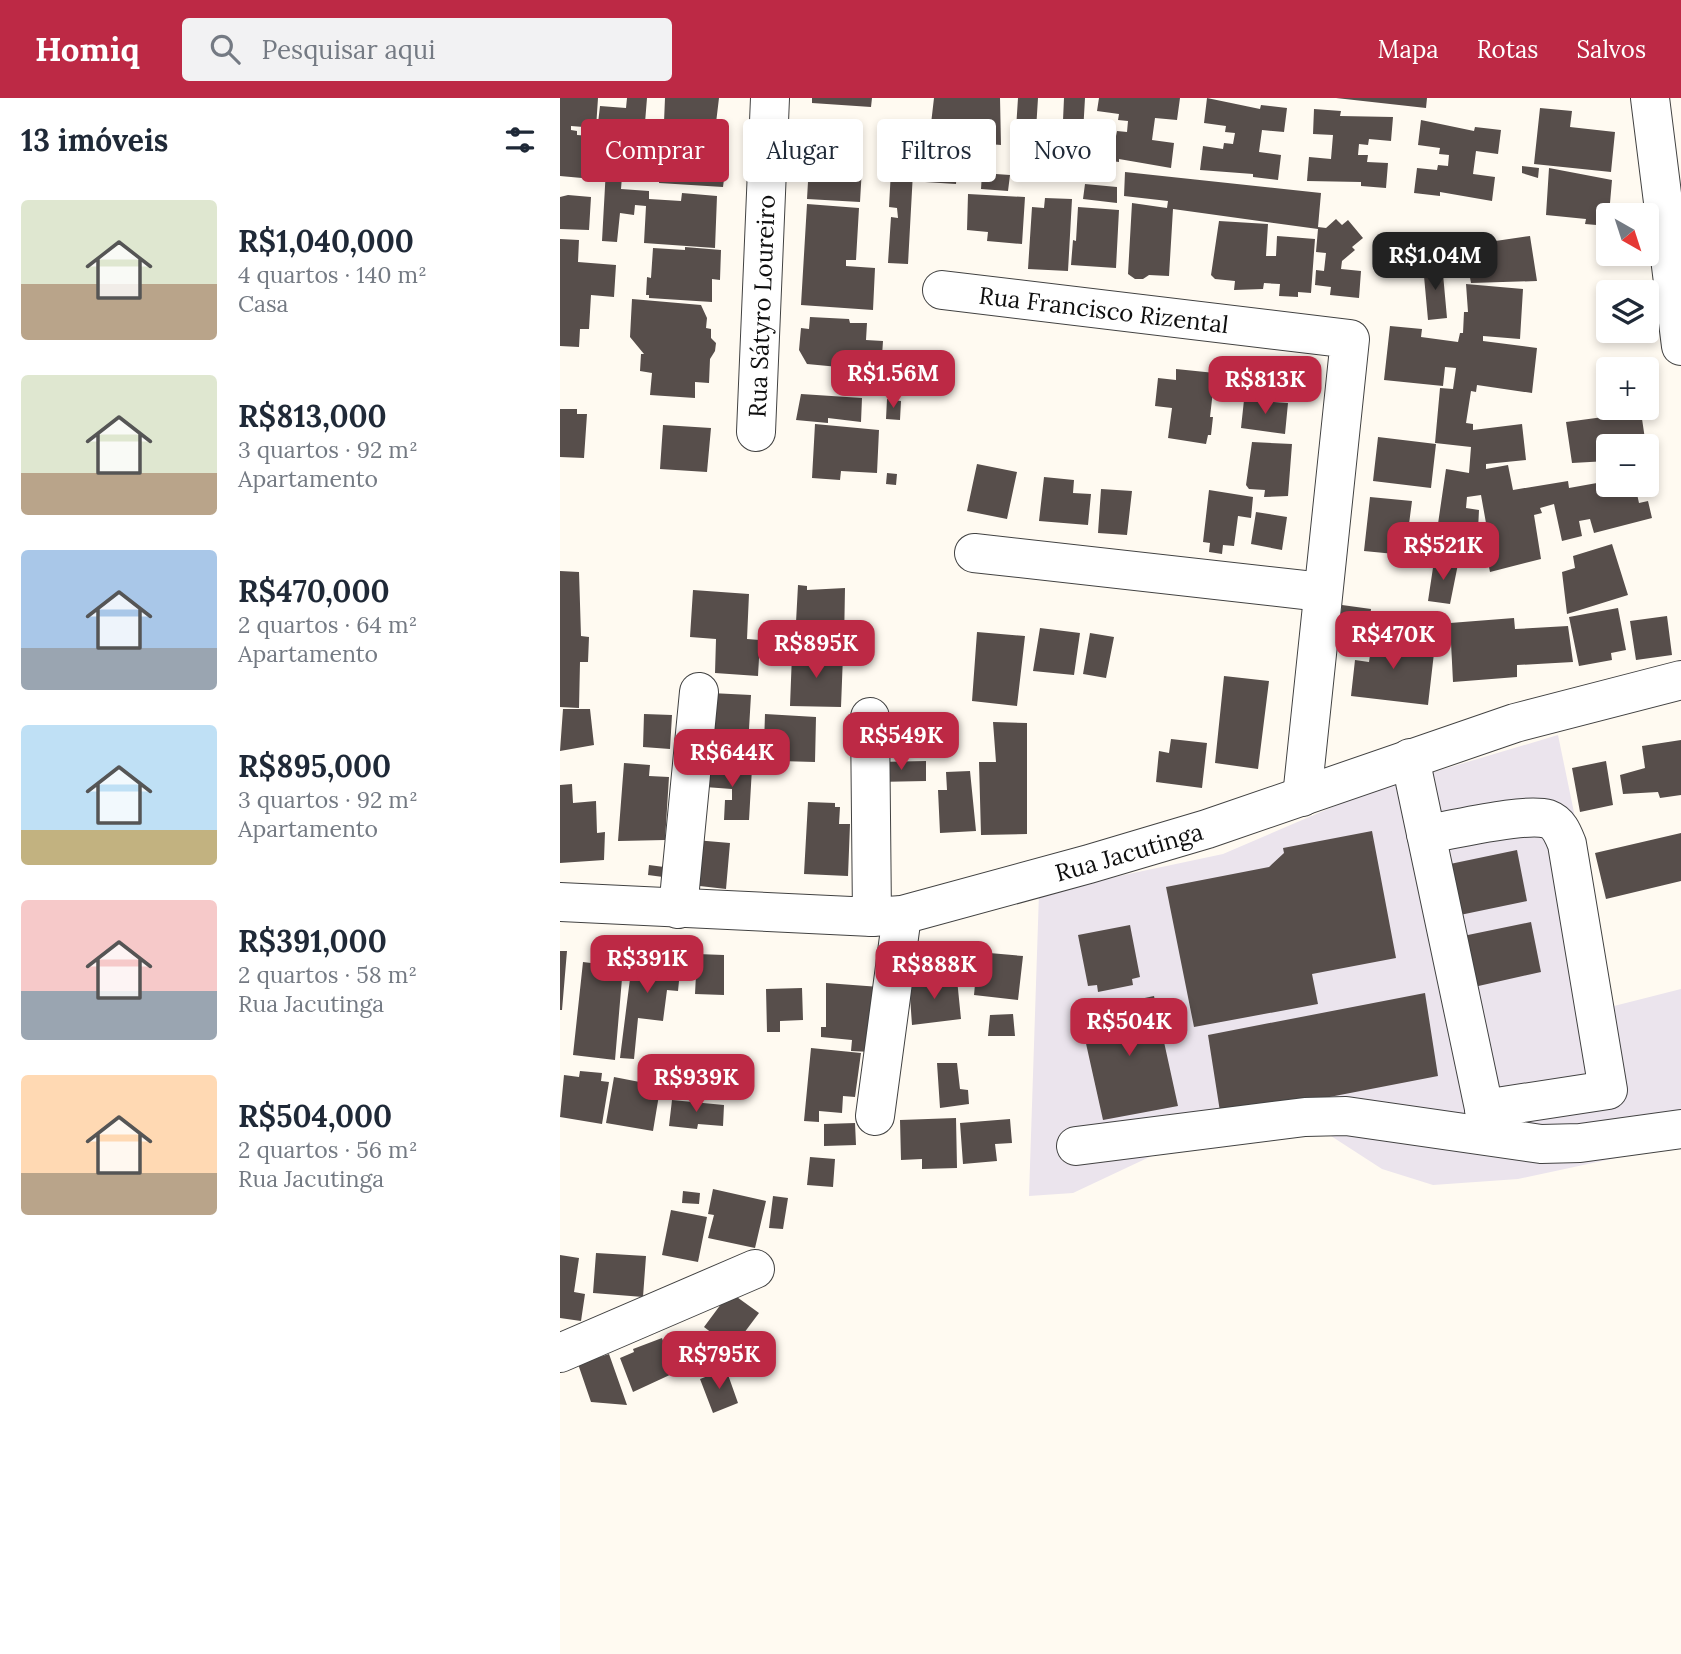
<!DOCTYPE html>
<html lang="pt">
<meta charset="utf-8">
<style>
:root{--surface:#fff;--page:#f2f2f3;--text:#1f2937;--muted:#747a83;--accent:#bd2945}
body{margin:0;font-family:Lora,serif;background:var(--page);color:var(--text);height:100vh;display:flex;flex-direction:column;font-size:26px;white-space:nowrap}
*{box-sizing:border-box;margin:0}
p{font-size:23px;color:var(--muted)}
.icon{flex:none;width:38px;height:38px;fill:none;stroke:currentColor;stroke-width:2;stroke-linecap:round;stroke-linejoin:round}
.map{position:relative;flex:1;overflow:hidden}
.sheet{display:flex;flex-direction:column;background:var(--surface);width:560px}
.sheet>*{flex:none}
.banner{position:absolute;left:21px;top:21px;width:665px;height:63px;display:flex;gap:14px}
.needle{width:46px;rotate:141deg}
.tools{position:absolute;left:1036px;top:105px;display:grid;gap:14px}
.tools a{display:grid;place-items:center;width:63px;height:63px;border-radius:7px;background:var(--surface);box-shadow:0 4px 10px #0003;font-size:35px}
.price{position:absolute;translate:-50% -60px;padding:0 16px;border-radius:14px;background:var(--accent);color:#fff;font-size:23px;line-height:46px;filter:drop-shadow(0 2px 4px #0008)}
.price::after{content:'';position:absolute;left:50%;top:42px;width:21px;height:16px;margin-left:-10px;background:inherit;clip-path:polygon(0 0,100% 0,50% 100%)}
.price.active{background:#222;color:#fff}
ul{padding:0;list-style:none}
li{display:flex;align-items:center;gap:21px;height:175px;padding:0 21px}
li span{display:grid;place-items:center;flex:none;width:196px;height:140px;border-radius:7px;color:#555}
li>.icon{margin-inline-start:auto}
span .icon{width:84px;height:84px;fill:#fffc;stroke-width:1}
li b{font-size:30px}
h2{display:flex;justify-content:space-between;align-items:center;height:84px;padding:0 21px;font-size:30px}
.pill{padding:0 24px;border-radius:7px;background:var(--surface);box-shadow:0 4px 10px #0003;font-size:24px;line-height:63px}
.pill.active{background:var(--accent);color:#fff}
header{display:flex;align-items:center;gap:42px;box-sizing:border-box;height:98px;padding:0 35px;background:var(--accent);color:#fff}
header strong{font-size:33px}
nav{display:flex;gap:38px;margin-inline-start:auto;font-size:24px}
.search{width:490px;height:63px;background:var(--page);display:flex;align-items:center;gap:18px;box-sizing:border-box;padding:0 24px;border-radius:7px;color:var(--muted);font-size:26px}
main{display:flex;flex:1;min-height:0}
.map>svg:first-child{display:block}
.industrial{fill:#ebe4ed}
.building{fill:#574e4b}
.lines{fill:none;stroke-linecap:round;stroke-linejoin:round}
.minor-casing{stroke:#424242;stroke-width:40}
.minor{stroke:#fff;stroke-width:38}
.labels{text-anchor:middle;dominant-baseline:central;stroke-width:7;stroke-linejoin:round;paint-order:stroke}
.street-label{font-size:24px;fill:#0f0f0f;stroke:#fff}
</style>
<header>
<strong>Homiq</strong>
<div class="search"><svg class="icon" aria-label="search" viewBox="0 0 24 24"><circle cx="10" cy="10" r="6"/><path d="M15 15l6 6"/></svg>Pesquisar aqui</div>
<nav><a>Mapa</a><a>Rotas</a><a>Salvos</a></nav>
</header>
<main>
<section class="sheet">
<h2>13 imóveis<svg class="icon" aria-label="filters" viewBox="0 0 24 24"><path d="M4 7h16M4 17h16"/><circle cx="9" cy="7" r="2"/><circle cx="15" cy="17" r="2"/></svg></h2>
<ul>
<li><span style="background:linear-gradient(#dfe7d0 60%,#b9a48a 0)"><svg class="icon" aria-label="home" viewBox="0 0 24 24"><path d="M3 11l9-7 9 7M6 9v11h12V9"/></svg></span><div><b>R$1,040,000</b><p>4 quartos · 140 m²</p><p>Casa</p></div></li>
<li><span style="background:linear-gradient(#dfe7d0 70%,#b9a48a 0)"><svg class="icon" aria-label="home" viewBox="0 0 24 24"><path d="M3 11l9-7 9 7M6 9v11h12V9"/></svg></span><div><b>R$813,000</b><p>3 quartos · 92 m²</p><p>Apartamento</p></div></li>
<li><span style="background:linear-gradient(#a9c7e8 70%,#9aa5b1 0)"><svg class="icon" aria-label="home" viewBox="0 0 24 24"><path d="M3 11l9-7 9 7M6 9v11h12V9"/></svg></span><div><b>R$470,000</b><p>2 quartos · 64 m²</p><p>Apartamento</p></div></li>
<li><span style="background:linear-gradient(#bfe0f5 75%,#c2b280 0)"><svg class="icon" aria-label="home" viewBox="0 0 24 24"><path d="M3 11l9-7 9 7M6 9v11h12V9"/></svg></span><div><b>R$895,000</b><p>3 quartos · 92 m²</p><p>Apartamento</p></div></li>
<li><span style="background:linear-gradient(#f6c9c9 65%,#9aa5b1 0)"><svg class="icon" aria-label="home" viewBox="0 0 24 24"><path d="M3 11l9-7 9 7M6 9v11h12V9"/></svg></span><div><b>R$391,000</b><p>2 quartos · 58 m²</p><p>Rua Jacutinga</p></div></li>
<li><span style="background:linear-gradient(#ffd9b3 70%,#b9a48a 0)"><svg class="icon" aria-label="home" viewBox="0 0 24 24"><path d="M3 11l9-7 9 7M6 9v11h12V9"/></svg></span><div><b>R$504,000</b><p>2 quartos · 56 m²</p><p>Rua Jacutinga</p></div></li>
</ul>
</section>
<div class="map">
<svg width="1121" height="1556" viewBox="0 0 1121 1556">
<rect width="100%" height="100%" fill="#fffaf1"/>
<!-- industrial -->
<path class="industrial" d="M 998,637 L 1054,908 L 1121,891 L 1121,1046 L 958,1081 L 873,1087 L 822,1071 L 754,1027 L 615,1047 L 513,1095 L 469,1098 L 479,795 L 663,756 L 810,693 Z"/>
<!-- building -->
<path class="building" d="M 0,0 L 38,0 L 36,30 L 11,28 L 11,32 L 17,33 L 17,37 L 31,38 L 30,60 L 24,60 L 22,80 L 0,78 Z
M 67,0 L 87,0 L 84,37 L 96,37 L 95,68 L 63,66 L 61,91 L 89,93 L 89,101 L 121,103 L 122,95 L 157,98 L 155,150 L 84,145 L 86,108 L 75,107 L 74,117 L 60,115 L 57,144 L 42,143 L 48,34 L 37,34 L 40,8 L 66,10 Z
M 105,0 L 159,0 L 156,25 L 148,24 L 147,41 L 127,40 L 127,25 L 104,24 Z
M 252,0 L 312,0 L 311,9 L 252,5 Z
M 374,0 L 440,0 L 441,47 L 416,45 L 417,24 L 395,23 L 394,44 L 369,43 Z
M 458,0 L 478,0 L 474,64 L 454,62 Z
M 504,0 L 525,0 L 521,70 L 501,67 Z
M 539,0 L 620,0 L 617,22 L 595,20 L 592,42 L 614,45 L 611,70 L 559,61 L 559,64 L 533,61 L 536,36 L 556,38 L 557,33 L 567,34 L 568,23 L 558,22 L 559,16 L 537,13 Z
M 647,0 L 700,11 L 701,7 L 727,10 L 724,34 L 702,32 L 699,54 L 721,57 L 718,82 L 693,79 L 693,76 L 640,72 L 643,48 L 663,51 L 664,45 L 673,46 L 675,35 L 665,34 L 666,28 L 644,25 Z
M 776,0 L 867,0 L 866,10 Z
M 980,10 L 1012,13 L 1010,29 L 1055,34 L 1051,74 L 974,66 Z
M 754,11 L 781,13 L 780,18 L 833,19 L 831,43 L 809,41 L 808,47 L 799,46 L 798,57 L 808,57 L 807,64 L 828,65 L 826,90 L 801,88 L 801,84 L 747,83 L 749,59 L 771,61 L 773,37 L 753,36 Z
M 861,22 L 914,33 L 915,29 L 941,32 L 938,56 L 916,53 L 913,76 L 935,79 L 932,103 L 880,94 L 880,98 L 854,95 L 857,70 L 877,72 L 878,67 L 888,68 L 889,57 L 879,56 L 880,50 L 858,47 Z
M 101,41 L 169,43 L 163,89 L 99,85 Z
M 250,49 L 303,52 L 300,104 L 247,101 Z
M 332,54 L 354,56 L 348,166 L 328,165 L 331,119 L 338,120 L 337,110 L 329,109 Z
M 962,68 L 979,70 L 978,80 L 962,75 Z
M 989,70 L 1052,82 L 1048,128 L 1025,126 L 1026,121 L 986,117 Z
M 366,71 L 397,73 L 396,86 L 365,84 Z
M 565,74 L 761,95 L 758,129 L 766,130 L 776,121 L 782,127 L 788,122 L 803,140 L 792,149 L 795,152 L 782,163 L 781,171 L 801,173 L 799,200 L 770,197 L 771,189 L 755,187 L 756,172 L 764,173 L 766,155 L 756,154 L 758,131 L 613,111 L 609,178 L 589,177 L 583,181 L 575,181 L 568,176 L 572,105 L 607,110 L 608,103 L 564,98 Z
M 422,75 L 450,77 L 448,93 L 421,91 Z
M 525,86 L 557,89 L 557,105 L 523,101 Z
M 408,96 L 465,99 L 462,146 L 427,143 L 428,134 L 407,132 Z
M 8,97 L 31,99 L 29,132 L 0,131 L 0,99 Z
M 485,100 L 512,101 L 508,173 L 468,171 L 472,109 L 484,110 Z
M 247,106 L 299,110 L 296,162 L 286,162 L 286,168 L 315,170 L 313,212 L 241,207 Z
M 518,109 L 559,112 L 556,170 L 511,167 L 513,142 L 516,143 Z
M 659,123 L 708,126 L 706,158 L 716,158 L 717,138 L 755,141 L 751,195 L 738,194 L 738,199 L 719,198 L 720,186 L 704,185 L 703,191 L 674,192 L 675,183 L 655,181 L 651,177 Z
M 970,138 L 977,183 L 911,185 L 909,174 L 893,177 L 890,153 L 915,146 Z
M 0,141 L 19,142 L 18,164 L 56,167 L 54,199 L 31,197 L 29,231 L 20,231 L 19,249 L 0,248 Z
M 125,149 L 161,152 L 160,182 L 152,181 L 152,204 L 89,200 L 89,197 L 86,197 L 87,179 L 91,180 L 93,150 L 125,152 Z
M 882,165 L 887,220 L 868,222 L 863,167 Z
M 906,186 L 963,191 L 960,241 L 923,238 L 923,243 L 977,250 L 972,295 L 917,287 L 916,294 L 911,293 L 906,325 L 913,326 L 913,332 L 962,326 L 966,362 L 926,366 L 926,371 L 948,367 L 953,392 L 1008,383 L 1009,390 L 1048,383 L 1048,387 L 1075,387 L 1079,405 L 1088,403 L 1092,420 L 1034,435 L 1030,421 L 1019,423 L 1022,438 L 1002,443 L 994,406 L 980,410 L 982,415 L 974,417 L 981,461 L 930,474 L 920,426 L 926,425 L 921,397 L 907,399 L 906,410 L 919,412 L 917,452 L 903,450 L 902,462 L 873,460 L 886,371 L 909,375 L 911,349 L 875,345 L 880,290 L 893,291 L 896,270 L 885,269 L 883,288 L 824,282 L 830,228 L 862,231 L 861,239 L 898,244 L 900,235 L 903,235 L 904,214 L 908,214 Z
M 72,201 L 141,207 L 147,220 L 146,230 L 151,231 L 151,240 L 156,245 L 155,253 L 150,261 L 149,285 L 135,284 L 135,300 L 90,297 L 92,275 L 80,273 L 81,256 L 84,256 L 70,239 Z
M 250,219 L 289,221 L 290,225 L 307,225 L 306,242 L 323,243 L 321,273 L 247,266 L 239,252 L 241,230 L 249,231 Z
M 616,271 L 655,275 L 650,319 L 653,319 L 651,337 L 648,337 L 646,346 L 608,340 L 612,310 L 595,308 L 598,280 L 616,282 Z
M 241,296 L 302,300 L 301,324 L 268,320 L 268,325 L 236,322 Z
M 327,301 L 341,303 L 340,322 L 326,321 Z
M 684,302 L 728,305 L 725,336 L 681,330 Z
M 0,311 L 17,311 L 17,316 L 27,316 L 24,360 L 0,359 Z
M 1081,314 L 1086,348 L 1048,348 L 1048,363 L 1012,365 L 1006,324 Z
M 255,326 L 319,332 L 317,375 L 281,373 L 280,382 L 252,380 Z
M 103,327 L 151,330 L 147,374 L 100,371 Z
M 818,339 L 876,346 L 871,390 L 813,383 Z
M 692,344 L 732,346 L 728,398 L 704,399 L 705,392 L 689,391 L 686,387 Z
M 417,366 L 457,374 L 447,421 L 407,413 Z
M 327,375 L 337,376 L 336,387 L 326,386 Z
M 484,379 L 514,382 L 513,395 L 531,396 L 528,427 L 479,423 Z
M 541,391 L 572,393 L 567,437 L 538,435 Z
M 649,392 L 693,399 L 691,420 L 678,418 L 674,448 L 663,447 L 662,456 L 649,454 L 650,445 L 643,444 Z
M 810,399 L 852,403 L 845,457 L 804,453 Z
M 696,414 L 727,419 L 722,452 L 691,446 Z
M 1052,446 L 1068,497 L 1007,516 L 1002,474 L 1015,470 L 1013,458 Z
M 874,463 L 898,466 L 890,506 L 868,503 Z
M 0,473 L 19,474 L 21,538 L 29,539 L 28,564 L 20,564 L 19,610 L 0,609 Z
M 238,487 L 247,488 L 247,492 L 285,490 L 284,545 L 235,543 Z
M 133,492 L 189,496 L 187,541 L 200,542 L 198,578 L 155,575 L 156,541 L 130,539 Z
M 782,507 L 811,511 L 809,533 L 779,531 Z
M 1058,510 L 1066,552 L 1051,555 L 1052,562 L 1019,568 L 1009,519 Z
M 1107,518 L 1112,557 L 1076,562 L 1070,523 Z
M 954,520 L 955,531 L 1008,528 L 1013,564 L 957,567 L 957,579 L 893,584 L 890,525 Z
M 814,528 L 843,532 L 840,551 L 874,555 L 868,607 L 791,598 L 795,562 L 809,564 Z
M 480,530 L 520,535 L 514,577 L 473,573 Z
M 417,534 L 465,538 L 457,608 L 412,603 Z
M 530,535 L 554,539 L 546,580 L 523,576 Z
M 232,556 L 283,557 L 281,609 L 230,608 Z
M 664,578 L 709,583 L 698,671 L 655,665 Z
M 151,595 L 191,597 L 188,648 L 148,646 Z
M 3,611 L 30,611 L 34,647 L 0,653 Z
M 84,616 L 112,617 L 110,651 L 83,649 Z
M 205,616 L 256,619 L 255,664 L 220,663 L 220,647 L 204,646 Z
M 433,624 L 467,625 L 467,736 L 421,737 L 419,664 L 436,664 Z
M 611,641 L 647,645 L 642,690 L 596,684 L 599,653 L 609,655 Z
M 1121,642 L 1121,697 L 1100,700 L 1098,694 L 1063,696 L 1060,677 L 1085,670 L 1082,648 Z
M 366,663 L 366,683 L 316,684 L 316,664 Z
M 1046,663 L 1053,707 L 1020,714 L 1012,670 Z
M 64,665 L 90,667 L 89,678 L 109,679 L 105,742 L 58,743 Z
M 141,668 L 192,670 L 189,722 L 164,722 L 165,702 L 172,702 L 172,691 L 145,689 Z
M 410,673 L 416,733 L 380,735 L 378,692 L 387,692 L 386,674 Z
M 12,686 L 13,705 L 36,703 L 37,735 L 45,734 L 44,762 L 0,765 L 0,687 Z
M 248,704 L 275,705 L 275,709 L 280,709 L 279,726 L 290,726 L 288,778 L 244,776 Z
M 812,733 L 836,860 L 752,876 L 758,906 L 634,929 L 606,789 L 709,769 L 724,755 L 723,750 Z
M 1121,735 L 1121,783 L 1046,801 L 1035,755 Z
M 135,742 L 170,745 L 166,791 L 131,787 Z
M 957,752 L 967,803 L 900,817 L 890,766 Z
M 89,767 L 104,769 L 103,779 L 88,777 Z
M 971,824 L 981,874 L 914,889 L 903,838 Z
M 570,827 L 580,879 L 572,881 L 573,887 L 538,894 L 537,887 L 528,888 L 518,837 Z
M 0,853 L 7,853 L 2,912 L 0,912 Z
M 418,854 L 463,858 L 458,902 L 414,897 Z
M 137,856 L 164,857 L 164,897 L 135,896 Z
M 73,857 L 121,863 L 118,893 L 107,892 L 103,923 L 78,920 L 74,961 L 60,960 Z
M 23,864 L 63,869 L 55,962 L 13,957 Z
M 397,881 L 401,921 L 352,927 L 349,884 Z
M 266,885 L 320,889 L 312,954 L 291,953 L 292,942 L 261,939 L 261,929 L 266,929 Z
M 242,890 L 243,922 L 220,923 L 220,934 L 207,934 L 206,891 Z
M 865,895 L 878,978 L 661,1020 L 648,937 Z
M 594,898 L 618,1008 L 543,1022 L 519,914 Z
M 453,916 L 455,938 L 428,938 L 430,917 Z
M 251,950 L 301,955 L 295,999 L 283,998 L 282,1015 L 259,1013 L 259,1024 L 244,1023 Z
M 377,965 L 397,965 L 400,991 L 408,992 L 409,1006 L 380,1010 Z
M 20,973 L 42,975 L 41,983 L 49,984 L 42,1026 L 0,1019 L 4,977 L 19,979 Z
M 54,979 L 90,986 L 88,995 L 99,997 L 93,1033 L 46,1025 Z
M 112,1002 L 164,1007 L 163,1028 L 138,1026 L 137,1031 L 109,1028 Z
M 396,1020 L 397,1070 L 362,1071 L 362,1061 L 341,1062 L 340,1022 Z
M 450,1021 L 452,1045 L 435,1046 L 437,1063 L 403,1066 L 400,1025 Z
M 295,1025 L 296,1047 L 264,1048 L 264,1026 Z
M 250,1059 L 275,1061 L 273,1089 L 247,1087 Z
M 153,1091 L 206,1103 L 195,1150 L 148,1140 L 154,1117 L 148,1116 Z
M 123,1093 L 140,1095 L 139,1106 L 122,1105 Z
M 213,1098 L 228,1100 L 223,1131 L 209,1130 Z
M 111,1112 L 147,1119 L 138,1164 L 102,1157 Z
M 36,1155 L 86,1158 L 83,1199 L 33,1195 Z
M 0,1157 L 19,1160 L 14,1194 L 25,1196 L 21,1223 L 0,1220 Z
M 170,1194 L 199,1215 L 184,1235 L 190,1239 L 178,1255 L 144,1229 Z
M 130,1236 L 142,1260 L 130,1265 L 119,1241 Z
M 102,1240 L 114,1275 L 73,1294 L 60,1260 L 74,1254 L 73,1251 Z
M 49,1256 L 67,1307 L 31,1304 L 18,1266 Z
M 166,1271 L 178,1305 L 153,1315 L 140,1281 Z"/>
<g class="lines">
<defs>
<g id="minor">
<path d="M 1090,0 L 1121,248"/>
<path id="s1" d="M 382,192 L 790,241 L 742,699"/>
<path id="s2" d="M 196,334 L 210,0"/>
<path d="M 414,455 L 762,494"/>
<path d="M 310,619 L 312,819"/>
<path d="M 850,660 L 929,1034"/>
<path d="M 866,736 C 894,732 964,714 988,721 C 999,725 1003,736 1007,746 L 1048,992 L 924,1011"/>
<path id="s3" d="M 0,804 L 312,819 L 342,817 L 529,766 L 647,731 L 955,625 L 1121,582"/>
<path d="M 118,811 L 139,594"/>
<path d="M 315,1018 L 342,817"/>
<path d="M 516,1048 L 745,1019 L 786,1018 L 981,1046 L 1020,1045 L 1121,1031"/>
<path d="M 0,1255 L 195,1171"/>
</g>
</defs>
<!-- minor casing -->
<use href="#minor" class="minor-casing"/>
<!-- minor -->
<use href="#minor" class="minor"/>
</g>
<g class="labels">
<!-- street labels -->
<g class="street-label">
<text stroke="none"><textPath href="#s2" startOffset="126">Rua Sátyro Loureiro</textPath></text>
<text stroke="none"><textPath href="#s1" startOffset="163">Rua Francisco Rizental</textPath></text>
<text stroke="none"><textPath href="#s3" startOffset="578">Rua Jacutinga</textPath></text>
</g>
</g>
</svg>
<div class="tools">
<a><svg class="needle" viewBox="-14 -14 28 28"><path d="M0-13l5 13h-10z" fill="#e53935"/><path d="M0 13l5-13h-10z" fill="#747a83"/></svg></a>
<a><svg class="icon" aria-label="layers" viewBox="0 0 24 24"><path d="M12 4l9 5-9 5-9-5zM3 14l9 5 9-5"/></svg></a>
<a>+</a>
<a>−</a>
</div>
<b class="price active" style="left:875px;top:194px">R$1.04M</b>
<b class="price" style="left:333px;top:312px">R$1.56M</b>
<b class="price" style="left:705px;top:318px">R$813K</b>
<b class="price" style="left:883px;top:484px">R$521K</b>
<b class="price" style="left:833px;top:573px">R$470K</b>
<b class="price" style="left:256px;top:582px">R$895K</b>
<b class="price" style="left:341px;top:674px">R$549K</b>
<b class="price" style="left:172px;top:691px">R$644K</b>
<b class="price" style="left:87px;top:897px">R$391K</b>
<b class="price" style="left:374px;top:903px">R$888K</b>
<b class="price" style="left:569px;top:960px">R$504K</b>
<b class="price" style="left:136px;top:1016px">R$939K</b>
<b class="price" style="left:159px;top:1293px">R$795K</b>
<div class="banner">
<a class="pill active">Comprar</a>
<a class="pill">Alugar</a>
<a class="pill">Filtros</a>
<a class="pill">Novo</a>
</div>
</div>
</main>
